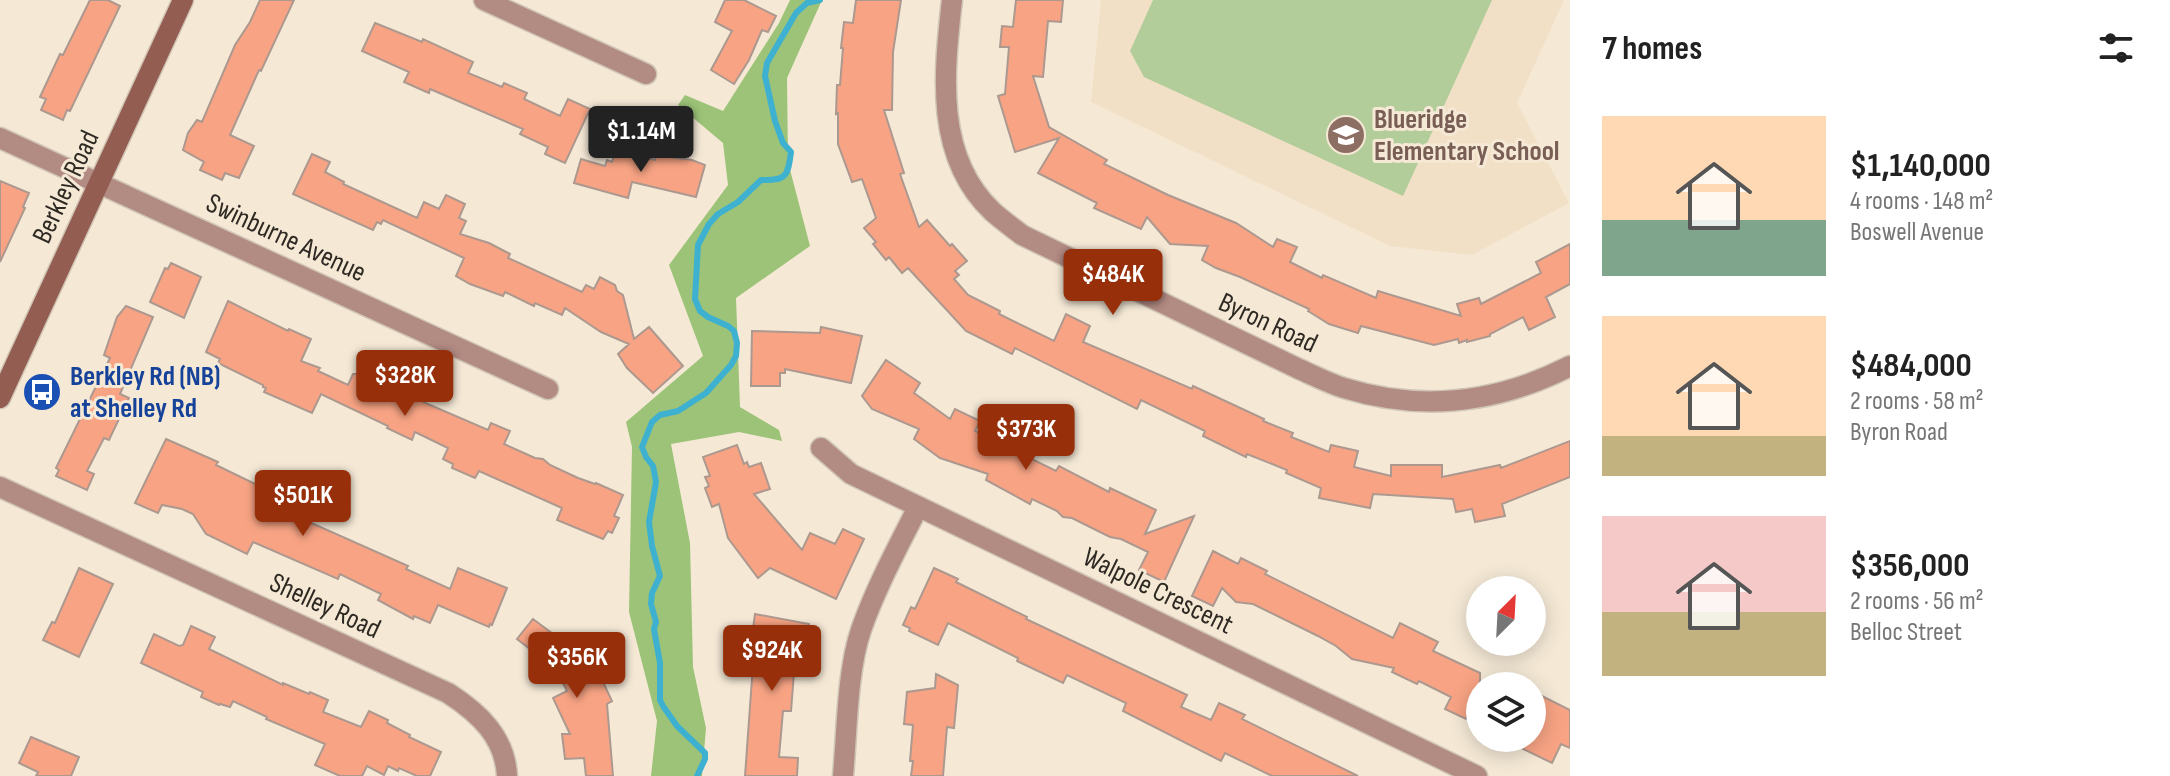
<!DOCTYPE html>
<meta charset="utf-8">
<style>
:root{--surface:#fff;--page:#f6f6f6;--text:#222;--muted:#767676;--accent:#97300a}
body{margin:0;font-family:"Sofia Sans Condensed",sans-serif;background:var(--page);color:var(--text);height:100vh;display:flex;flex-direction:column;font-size:30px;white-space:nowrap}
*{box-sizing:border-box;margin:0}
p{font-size:26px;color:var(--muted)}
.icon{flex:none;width:44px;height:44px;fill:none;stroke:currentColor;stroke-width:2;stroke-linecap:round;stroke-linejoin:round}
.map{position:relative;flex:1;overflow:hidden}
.details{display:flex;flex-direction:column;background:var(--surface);width:600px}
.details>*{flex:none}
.needle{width:52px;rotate:24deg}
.tools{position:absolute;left:1466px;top:576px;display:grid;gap:16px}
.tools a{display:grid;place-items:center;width:80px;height:80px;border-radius:50%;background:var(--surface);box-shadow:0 4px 20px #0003;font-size:40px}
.price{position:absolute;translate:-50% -68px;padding:0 18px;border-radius:8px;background:var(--accent);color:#fff;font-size:26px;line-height:52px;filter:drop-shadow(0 2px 4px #0008)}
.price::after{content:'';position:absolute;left:50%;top:48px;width:24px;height:18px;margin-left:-12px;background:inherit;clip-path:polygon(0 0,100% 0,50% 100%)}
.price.current{background:#222;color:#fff}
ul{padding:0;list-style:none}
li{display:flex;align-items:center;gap:24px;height:200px;padding:0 32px}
li span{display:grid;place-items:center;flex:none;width:224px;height:160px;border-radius:0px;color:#555}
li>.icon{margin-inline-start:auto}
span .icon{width:96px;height:96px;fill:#fffc;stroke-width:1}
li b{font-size:34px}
h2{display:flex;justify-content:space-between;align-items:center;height:96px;padding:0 32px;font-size:34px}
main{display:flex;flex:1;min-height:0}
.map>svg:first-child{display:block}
.built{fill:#f1e0c6}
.green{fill:#b2cd9a}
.forest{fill:#9cc378}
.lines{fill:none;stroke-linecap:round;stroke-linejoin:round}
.stream{stroke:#3fb1d0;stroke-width:6}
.building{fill:#f8a484;stroke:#ad988f;stroke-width:2}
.street-casing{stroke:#d1c6b6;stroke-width:23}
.secondary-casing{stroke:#d1c6b6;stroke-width:23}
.street{stroke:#b28b83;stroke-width:20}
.secondary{stroke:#945d52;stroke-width:20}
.labels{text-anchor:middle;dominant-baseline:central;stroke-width:6;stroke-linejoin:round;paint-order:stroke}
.education-label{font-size:28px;font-weight:bold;fill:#785e54;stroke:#f5e9d6;text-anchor:start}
.street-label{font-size:28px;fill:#2e2922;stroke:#f5e9d6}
.transit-label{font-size:28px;font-weight:bold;fill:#164399;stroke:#f5e9d6;text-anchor:start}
</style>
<main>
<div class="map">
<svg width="1570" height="776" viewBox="0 0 1570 776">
<rect width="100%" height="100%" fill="#f5e9d6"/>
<!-- built -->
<path class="built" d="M 1101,0 L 1564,0 L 1517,103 L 1569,203 L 1472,255 L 1390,246 L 1091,102 Z"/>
<!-- green -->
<path class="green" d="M 1153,0 L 1492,0 L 1403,196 L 1144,77 L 1130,51 Z"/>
<!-- forest -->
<path class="forest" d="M 790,0 L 822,0 L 787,78 L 788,162 L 810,246 L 736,298 L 740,407 L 779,430 L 782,441 L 739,432 L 671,444 L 690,543 L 693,667 L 706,728 L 702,776 L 651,776 L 657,721 L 629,612 L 632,447 L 626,422 L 703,356 L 669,265 L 728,185 L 723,143 L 678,105 L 685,95 L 723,111 L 779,23 Z"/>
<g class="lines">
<!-- stream -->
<path class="stream" d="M 697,776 L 705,759 L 705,753 L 677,726 L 663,706 L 660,700 L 660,663 L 654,629 L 656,622 L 651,604 L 652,593 L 660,576 L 652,546 L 649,522 L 656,482 L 653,466 L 646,457 L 642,447 L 652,422 L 660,415 L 678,411 L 706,393 L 731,365 L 736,356 L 737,343 L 734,331 L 728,326 L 708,317 L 700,311 L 695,299 L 698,245 L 709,224 L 718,214 L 738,202 L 761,180 C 786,181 788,176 791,152 L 783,143 L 775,121 L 765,76 L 767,63 L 796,13 L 807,3 L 820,0"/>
</g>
<!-- building -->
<path class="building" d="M 90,0 L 108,0 L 120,6 L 70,111 L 67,110 L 63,120 L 41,110 L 46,99 L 40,97 L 60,54 L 63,55 Z
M 260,0 L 294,0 L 261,71 L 259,70 L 230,135 L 254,146 L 239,178 L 225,173 L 222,180 L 200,170 L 204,162 L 183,150 L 188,133 L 197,120 L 202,122 L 235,45 L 250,22 Z
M 725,0 L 744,0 L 776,16 L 768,32 L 762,30 L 749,60 L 734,84 L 711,70 L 732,31 L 715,22 Z
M 856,0 L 901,0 L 893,52 L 892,110 L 884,110 L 904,173 L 900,174 L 919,227 L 927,220 L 950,246 L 952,244 L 967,261 L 955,271 L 959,275 L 954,279 L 968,295 L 1000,311 L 999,314 L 1054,341 L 1066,314 L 1090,326 L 1083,342 L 1192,389 L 1193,386 L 1264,419 L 1263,421 L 1293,433 L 1291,437 L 1329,452 L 1331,445 L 1358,451 L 1354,467 L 1391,476 L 1391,465 L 1442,465 L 1442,477 L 1500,465 L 1501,468 L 1570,441 L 1570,477 L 1502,504 L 1505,516 L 1475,522 L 1472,509 L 1456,512 L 1453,499 L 1373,494 L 1370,508 L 1319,498 L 1321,488 L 1286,473 L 1287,470 L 1247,454 L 1246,457 L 1203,436 L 1205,431 L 1141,400 L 1137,409 L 1015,348 L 1012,354 L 966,331 L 908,268 L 902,273 L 889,257 L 886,260 L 873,244 L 876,242 L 864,228 L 876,218 L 862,179 L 852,182 L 838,144 L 838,113 L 836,114 L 837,85 L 840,85 L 843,48 L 841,48 L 844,22 L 853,23 Z
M 1016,0 L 1063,0 L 1061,22 L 1048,21 L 1043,77 L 1033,76 L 1049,127 L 1107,160 L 1104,164 L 1168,195 L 1236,223 L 1273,247 L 1277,239 L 1297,247 L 1290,262 L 1322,278 L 1323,275 L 1376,298 L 1378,291 L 1461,316 L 1457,304 L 1479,298 L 1481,304 L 1541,273 L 1536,262 L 1570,244 L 1570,284 L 1546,297 L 1555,317 L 1529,330 L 1523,317 L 1490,334 L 1490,336 L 1467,342 L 1467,340 L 1459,343 L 1458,339 L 1434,345 L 1361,326 L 1358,333 L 1329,324 L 1308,311 L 1309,309 L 1240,277 L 1216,268 L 1202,260 L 1208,246 L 1170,244 L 1147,217 L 1141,229 L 1094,208 L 1097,203 L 1038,173 L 1059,138 L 1015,152 L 998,96 L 1005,94 L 1009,47 L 1000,47 L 1002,26 L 1013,27 Z
M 375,23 L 422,42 L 423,39 L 473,62 L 468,73 L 502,87 L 504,83 L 527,93 L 524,99 L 560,116 L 568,99 L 590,109 L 565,163 L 545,154 L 548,147 L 520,134 L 523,129 L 430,89 L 429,93 L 404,82 L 409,72 L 362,51 Z
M 616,149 L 655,160 L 656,155 L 692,160 L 705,165 L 696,197 L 632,182 L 628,198 L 574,183 L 581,159 L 605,166 L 607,160 L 612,162 Z
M 312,154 L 330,162 L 325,172 L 344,182 L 343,184 L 417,218 L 424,202 L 439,209 L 446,195 L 465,204 L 459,218 L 466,221 L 460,234 L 489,243 L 510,254 L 508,258 L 582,292 L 586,285 L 594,289 L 600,277 L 615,285 L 617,291 L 623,295 L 634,339 L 649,327 L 683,366 L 653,393 L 627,368 L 618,354 L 629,344 L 601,332 L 565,308 L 562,315 L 535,303 L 534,306 L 505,292 L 503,296 L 470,284 L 456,276 L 464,258 L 383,220 L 381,224 L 377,222 L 373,230 L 293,194 Z
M 0,181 L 29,193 L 23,207 L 25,208 L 0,262 Z
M 171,263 L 201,277 L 184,318 L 150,302 L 165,268 L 168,269 Z
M 228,301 L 288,331 L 289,329 L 311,339 L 301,361 L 320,368 L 318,371 L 348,385 L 353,374 L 360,374 L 376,381 L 378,378 L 414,393 L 424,399 L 423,402 L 488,430 L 491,423 L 510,431 L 504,444 L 535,458 L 543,459 L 550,465 L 578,478 L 595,484 L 596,483 L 623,495 L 614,516 L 619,518 L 612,533 L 608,531 L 603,539 L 557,520 L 562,508 L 479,471 L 475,478 L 452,468 L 453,464 L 443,459 L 448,448 L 415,432 L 412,440 L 387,428 L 388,426 L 321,394 L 312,413 L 264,392 L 266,388 L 263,387 L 263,385 L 218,363 L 220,359 L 206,352 Z
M 126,306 L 153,317 L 120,394 L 129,398 L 109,440 L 104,438 L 87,471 L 94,474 L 87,490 L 56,476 L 59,470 L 56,468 L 110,358 L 104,355 L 117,317 Z
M 821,327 L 862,336 L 851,383 L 785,369 L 785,373 L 780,373 L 780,386 L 751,386 L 752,331 L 820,333 Z
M 886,360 L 920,383 L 914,393 L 950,419 L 955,409 L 980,421 L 975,431 L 1056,471 L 1059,466 L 1109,492 L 1110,488 L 1156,510 L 1145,534 L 1194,516 L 1164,582 L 1139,570 L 1148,552 L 1121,539 L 1110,537 L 1072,518 L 1063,517 L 1057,511 L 1032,499 L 1030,504 L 986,480 L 988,474 L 940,458 L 914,439 L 919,429 L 872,409 L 862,396 Z
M 166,439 L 218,462 L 216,465 L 276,494 L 271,505 L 408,566 L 406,569 L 450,589 L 458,568 L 507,588 L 492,625 L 490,624 L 489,627 L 438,605 L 430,623 L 414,616 L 413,619 L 378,600 L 381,594 L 340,574 L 338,579 L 253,542 L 247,554 L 206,534 L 193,514 L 182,509 L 162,505 L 158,513 L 135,503 Z
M 737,445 L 744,464 L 747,462 L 749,467 L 761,463 L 770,489 L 754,494 L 802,550 L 810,533 L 835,544 L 843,529 L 864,539 L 836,599 L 770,568 L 758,578 L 728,538 L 719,504 L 712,507 L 705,488 L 709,486 L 705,477 L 710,476 L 703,457 Z
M 1213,551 L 1238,564 L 1241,558 L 1267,571 L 1265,574 L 1393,638 L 1400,623 L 1438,642 L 1433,651 L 1480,673 L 1480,713 L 1471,708 L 1466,719 L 1445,709 L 1451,697 L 1419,681 L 1417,684 L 1392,672 L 1394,668 L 1352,659 L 1336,646 L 1318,636 L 1253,604 L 1236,602 L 1222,588 L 1213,606 L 1192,596 Z
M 79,568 L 113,584 L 79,657 L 43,640 L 52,622 L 55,623 Z
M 934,568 L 958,579 L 956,582 L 1027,617 L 1026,619 L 1187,695 L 1181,707 L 1211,720 L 1219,703 L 1245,715 L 1242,719 L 1358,776 L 1272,776 L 1225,753 L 1221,761 L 1123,711 L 1126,703 L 1067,675 L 1063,683 L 1017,661 L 1018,658 L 948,623 L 938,645 L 909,631 L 910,628 L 903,625 L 911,607 L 915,609 Z
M 755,614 L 809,624 L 805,650 L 796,648 L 791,711 L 783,711 L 779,757 L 798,758 L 797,776 L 745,776 L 753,665 L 748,665 Z
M 533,619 L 584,657 L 590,654 L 612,701 L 607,704 L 613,776 L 586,776 L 584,758 L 565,759 L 562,734 L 570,734 L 553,698 L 567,691 L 556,669 L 517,639 Z
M 191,626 L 215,637 L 209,649 L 283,685 L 283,683 L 309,694 L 310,692 L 328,700 L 323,712 L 361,727 L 369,711 L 388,720 L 387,723 L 410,735 L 409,737 L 441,752 L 430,776 L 417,776 L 399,768 L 398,771 L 388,766 L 384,775 L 367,766 L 362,776 L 340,776 L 315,765 L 325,744 L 266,719 L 267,717 L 233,701 L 230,707 L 220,704 L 219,705 L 201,697 L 203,692 L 141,663 L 154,634 L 179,646 L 183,645 Z
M 936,674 L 958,685 L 954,728 L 947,727 L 943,776 L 911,776 L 913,761 L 910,761 L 913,725 L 904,724 L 907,692 L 935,688 Z
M 1532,691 L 1570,710 L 1570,748 L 1561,744 L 1552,763 L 1523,749 L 1528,738 L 1532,738 Z
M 31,737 L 79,757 L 71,776 L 36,776 L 38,772 L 19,763 Z"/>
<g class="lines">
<defs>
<path id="street" d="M 484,0 L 646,74
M 952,0 C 944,72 934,157 993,212 C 1002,220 1013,228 1022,235 L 1299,369 C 1313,375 1328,383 1344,388 C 1422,412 1498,403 1570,366
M 0,138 L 548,389
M 821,448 L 851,474 L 1477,776
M 0,487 L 448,693 C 479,713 505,737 507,776
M 843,776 C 847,732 847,671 861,630 C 876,587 898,547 918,507"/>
<path id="secondary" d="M 0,398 L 183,0"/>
</defs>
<!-- street casing -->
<use href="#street" class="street-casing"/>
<!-- secondary casing -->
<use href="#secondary" class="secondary-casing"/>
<!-- street -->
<use href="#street" class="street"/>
<!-- secondary -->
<use href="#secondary" class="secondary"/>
</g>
<!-- icons -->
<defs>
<symbol id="school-disc" viewBox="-11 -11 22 22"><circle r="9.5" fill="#8d6e63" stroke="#f5e9d6"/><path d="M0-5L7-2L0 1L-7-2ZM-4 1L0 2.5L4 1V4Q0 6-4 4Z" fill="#fff"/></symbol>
<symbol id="bus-disc" viewBox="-11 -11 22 22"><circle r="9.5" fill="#1a4fb4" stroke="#f5e9d6"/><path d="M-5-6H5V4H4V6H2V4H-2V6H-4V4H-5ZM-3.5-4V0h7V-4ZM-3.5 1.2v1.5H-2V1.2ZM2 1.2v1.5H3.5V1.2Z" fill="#fff"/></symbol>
</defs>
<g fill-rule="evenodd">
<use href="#school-disc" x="1324" y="113" width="44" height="44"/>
<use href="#bus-disc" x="20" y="370" width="44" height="44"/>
</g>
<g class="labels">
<!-- education labels -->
<g class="education-label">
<text x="1374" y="119">Blueridge<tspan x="1374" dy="32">Elementary School</tspan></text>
</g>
<!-- street labels -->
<g class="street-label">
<text transform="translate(66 187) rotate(-65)">Berkley Road</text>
<text transform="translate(286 238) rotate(25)">Swinburne Avenue</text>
<text transform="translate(1268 323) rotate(25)">Byron Road</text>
<text transform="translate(1158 591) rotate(26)">Walpole Crescent</text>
<text transform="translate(325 606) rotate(25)">Shelley Road</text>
</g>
<!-- transit labels -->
<g class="transit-label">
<text x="70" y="376">Berkley Rd (NB)<tspan x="70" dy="32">at Shelley Rd</tspan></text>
</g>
</g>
</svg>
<div class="tools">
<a><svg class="needle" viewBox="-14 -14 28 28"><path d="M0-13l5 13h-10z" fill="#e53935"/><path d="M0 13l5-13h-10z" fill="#767676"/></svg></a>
<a><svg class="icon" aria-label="layers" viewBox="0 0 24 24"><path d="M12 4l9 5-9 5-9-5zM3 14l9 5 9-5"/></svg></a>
</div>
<b class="price current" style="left:641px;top:174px">$1.14M</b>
<b class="price" style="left:1113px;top:317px">$484K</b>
<b class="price" style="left:405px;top:418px">$328K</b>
<b class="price" style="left:1026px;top:472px">$373K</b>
<b class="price" style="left:303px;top:538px">$501K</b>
<b class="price" style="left:772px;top:693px">$924K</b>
<b class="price" style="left:577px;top:700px">$356K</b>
</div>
<section class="details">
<h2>7 homes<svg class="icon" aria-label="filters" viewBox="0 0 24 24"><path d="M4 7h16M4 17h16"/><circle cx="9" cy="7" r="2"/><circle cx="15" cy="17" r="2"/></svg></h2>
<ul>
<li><span style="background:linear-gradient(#ffd9b3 65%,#7fa58c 0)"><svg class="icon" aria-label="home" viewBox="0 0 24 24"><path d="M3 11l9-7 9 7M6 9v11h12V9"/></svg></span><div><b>$1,140,000</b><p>4 rooms · 148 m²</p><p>Boswell Avenue</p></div></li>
<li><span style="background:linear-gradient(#ffd9b3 75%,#c2b280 0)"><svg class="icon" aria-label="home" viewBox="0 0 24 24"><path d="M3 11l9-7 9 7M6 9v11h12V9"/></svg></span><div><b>$484,000</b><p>2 rooms · 58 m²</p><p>Byron Road</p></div></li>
<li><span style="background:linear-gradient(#f6c9c9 60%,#c2b280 0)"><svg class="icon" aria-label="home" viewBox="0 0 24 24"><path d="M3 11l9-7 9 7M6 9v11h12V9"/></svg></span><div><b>$356,000</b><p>2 rooms · 56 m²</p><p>Belloc Street</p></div></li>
</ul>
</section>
</main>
